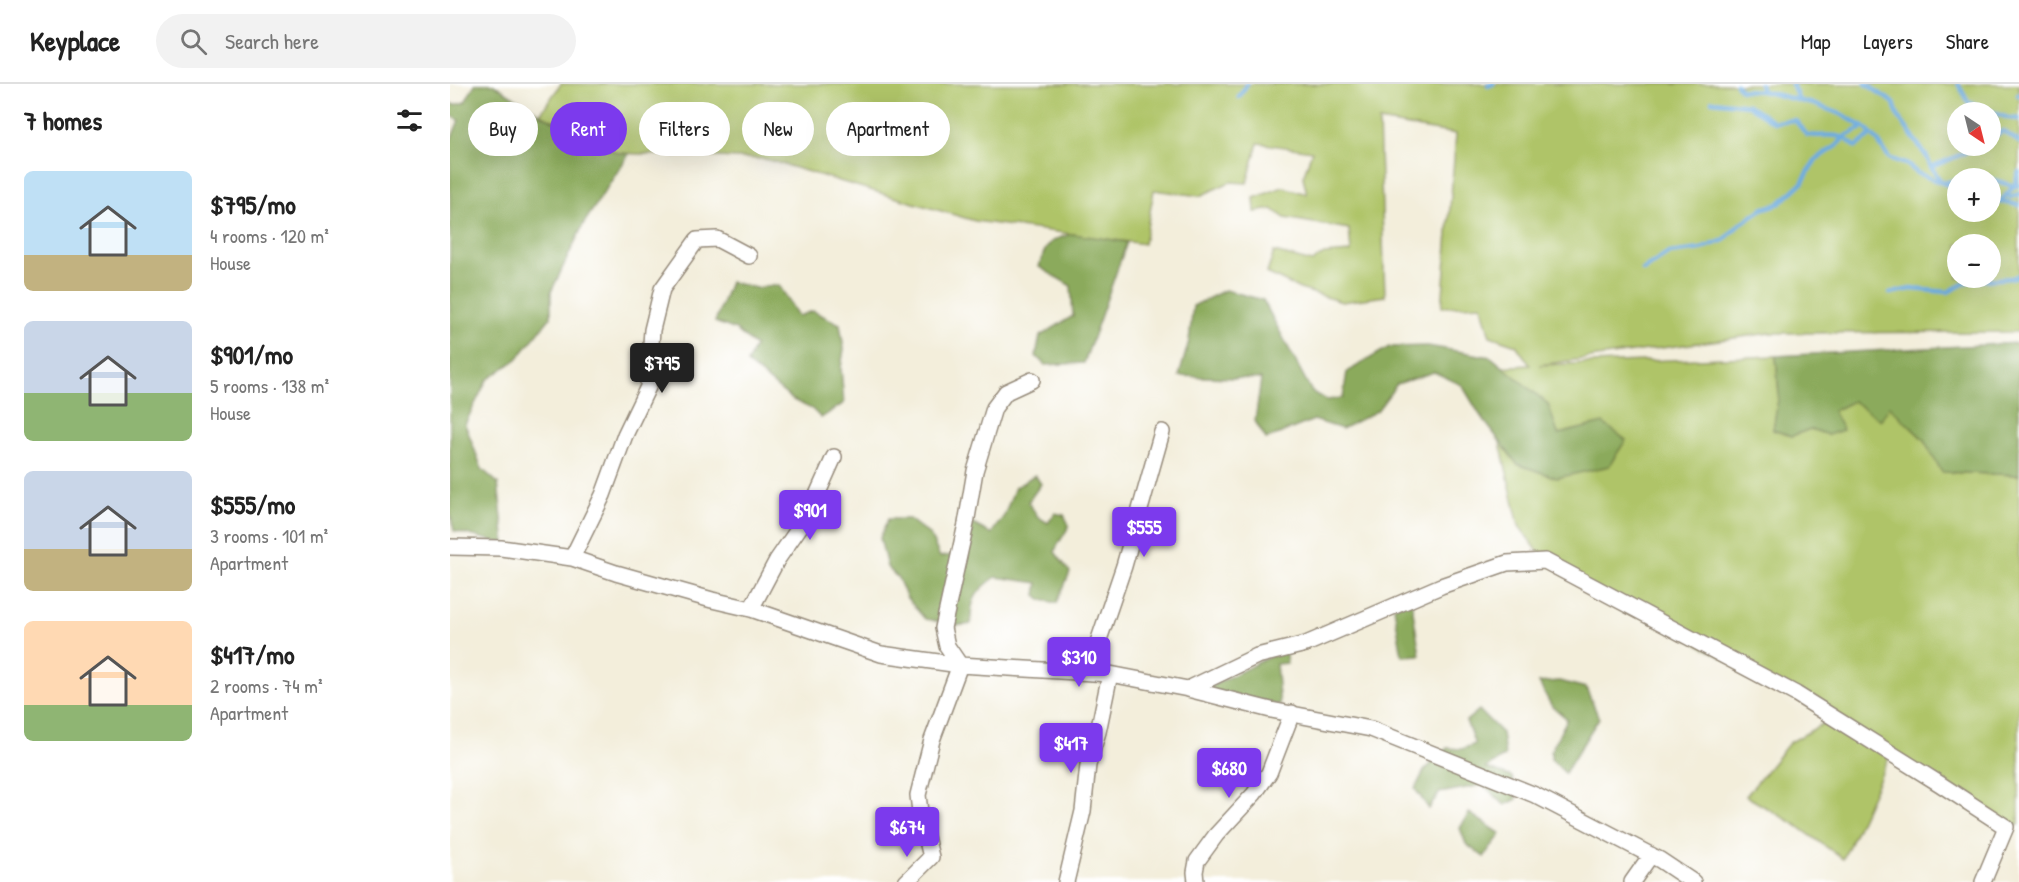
<!DOCTYPE html>
<meta charset="utf-8">
<style>
:root{--surface:#fff;--page:#f2f2f2;--text:#222;--muted:#767676;--line:#e0e0e0;--accent:#7c3aed}
body{margin:0;font-family:"Patrick Hand",sans-serif;background:var(--page);color:var(--text);height:100vh;display:flex;flex-direction:column;font-size:22px;white-space:nowrap}
*{box-sizing:border-box;margin:0}
p{font-size:20px;color:var(--muted)}
.icon{flex:none;width:33px;height:33px;fill:none;stroke:currentColor;stroke-width:2;stroke-linecap:round;stroke-linejoin:round}
.map{position:relative;flex:1;overflow:hidden}
.panel{display:flex;flex-direction:column;background:var(--surface);width:450px}
.panel>*{flex:none}
.hud{position:absolute;left:18px;top:18px;width:570px;height:54px;display:flex;gap:12px}
.needle{width:39px;rotate:145deg}
.buttons{position:absolute;left:1497px;top:18px;display:grid;gap:12px}
.buttons a{display:grid;place-items:center;width:54px;height:54px;border-radius:50%;background:var(--surface);box-shadow:0 6px 24px #0002;font-size:30px}
.price{position:absolute;translate:-50% -51px;padding:0 14px;border-radius:6px;background:var(--accent);color:#fff;font-size:20px;line-height:39px;filter:drop-shadow(0 2px 3px #0008)}
.price::after{content:'';position:absolute;left:50%;top:36px;width:18px;height:14px;margin-left:-9px;background:inherit;clip-path:polygon(0 0,100% 0,50% 100%)}
.price.selected{background:#222;color:#fff}
ul{padding:0;list-style:none}
li{display:flex;align-items:center;gap:18px;height:150px;padding:0 24px}
li span{display:grid;place-items:center;flex:none;width:168px;height:120px;border-radius:9px;color:#555}
li>.icon{margin-inline-start:auto}
span .icon{width:72px;height:72px;fill:#fffc;stroke-width:1}
li b{font-size:26px}
h2{display:flex;justify-content:space-between;align-items:center;height:72px;padding:0 24px;font-size:26px}
.tag{padding:0 21px;border-radius:27px;background:var(--surface);box-shadow:0 6px 24px #0002;font-size:21px;line-height:54px}
.tag.selected{background:var(--accent);color:#fff}
header{display:flex;align-items:center;gap:36px;box-sizing:border-box;height:84px;padding:0 30px;background:var(--surface);border-bottom:2px solid var(--line)}
header strong{font-size:28px}
nav{display:flex;gap:33px;margin-inline-start:auto;font-size:21px}
.search{width:420px;height:54px;background:var(--page);display:flex;align-items:center;gap:15px;box-sizing:border-box;padding:0 21px;border-radius:33px;color:var(--muted);font-size:22px}
main{display:flex;flex:1;min-height:0}
.map>svg:first-child{display:block}
.green{fill:#afc468;stroke:#757743;stroke-width:1.5;fill-rule:evenodd}
.forest{fill:#8baa5c;stroke:#636a3d;stroke-width:1.5}
.lines{fill:none;stroke-linecap:round;stroke-linejoin:round}
.stream{stroke:#6dace0;stroke-width:4.5}
.minor-casing{stroke:#978c7c;stroke-width:18}
.minor{stroke:#fff;stroke-width:15}
</style>
<header>
<strong>Keyplace</strong>
<div class="search"><svg class="icon" aria-label="search" viewBox="0 0 24 24"><circle cx="10" cy="10" r="6"/><path d="M15 15l6 6"/></svg>Search here</div>
<nav><a>Map</a><a>Layers</a><a>Share</a></nav>
</header>
<main>
<section class="panel">
<h2>7 homes<svg class="icon" aria-label="filters" viewBox="0 0 24 24"><path d="M4 7h16M4 17h16"/><circle cx="9" cy="7" r="2"/><circle cx="15" cy="17" r="2"/></svg></h2>
<ul>
<li><span style="background:linear-gradient(#bfe0f5 70%,#c2b280 0)"><svg class="icon" aria-label="home" viewBox="0 0 24 24"><path d="M3 11l9-7 9 7M6 9v11h12V9"/></svg></span><div><b>$795/mo</b><p>4 rooms · 120 m²</p><p>House</p></div></li>
<li><span style="background:linear-gradient(#c9d6e8 60%,#8fb573 0)"><svg class="icon" aria-label="home" viewBox="0 0 24 24"><path d="M3 11l9-7 9 7M6 9v11h12V9"/></svg></span><div><b>$901/mo</b><p>5 rooms · 138 m²</p><p>House</p></div></li>
<li><span style="background:linear-gradient(#c9d6e8 65%,#c2b280 0)"><svg class="icon" aria-label="home" viewBox="0 0 24 24"><path d="M3 11l9-7 9 7M6 9v11h12V9"/></svg></span><div><b>$555/mo</b><p>3 rooms · 101 m²</p><p>Apartment</p></div></li>
<li><span style="background:linear-gradient(#ffd9b3 70%,#8fb573 0)"><svg class="icon" aria-label="home" viewBox="0 0 24 24"><path d="M3 11l9-7 9 7M6 9v11h12V9"/></svg></span><div><b>$417/mo</b><p>2 rooms · 74 m²</p><p>Apartment</p></div></li>
</ul>
</section>
<div class="map">
<svg width="1569" height="798" viewBox="0 0 1569 798">
<rect width="100%" height="100%" fill="#fff"/>
<filter id="ink" filterUnits="userSpaceOnUse"><feTurbulence type="fractalNoise" baseFrequency=".0167" numOctaves="2"/><feDisplacementMap in="SourceGraphic" scale="12" xChannelSelector="R" yChannelSelector="G"/><feConvolveMatrix kernelMatrix="1 2 1 2 8 2 1 2 1" color-interpolation-filters="sRGB"/></filter>
<filter id="wash" filterUnits="userSpaceOnUse"><feTurbulence type="fractalNoise" baseFrequency=".008" numOctaves="4" result="noise"/><feDisplacementMap in="SourceGraphic" scale="24" xChannelSelector="R" yChannelSelector="G"/><feGaussianBlur stdDeviation="1.35" result="paint"/><feColorMatrix in="noise" values="0 0 0 0 0 0 0 0 0 0 0 0 0 0 0 0 0 1.4 0 .05"/><feComposite in="paint" operator="in"/></filter>
<g filter="url(#wash)">
<rect width="100%" height="100%" fill="#f3eedb"/>
<!-- green -->
<path class="green" d="M 111,0 L 1569,0 L 1569,248 L 1320,249 L 1089,281 L 1326,272 L 1329,310 L 1323,346 L 1342,352 L 1360,345 L 1392,346 L 1383,327 L 1403,317 L 1439,322 L 1473,355 L 1492,388 L 1569,391 L 1569,741 L 1556,743 L 1441,669 L 1393,775 L 1346,741 L 1296,712 L 1339,659 L 1383,634 L 1095,477 L 1069,442 L 1033,284 L 1080,281 L 1066,261 L 1040,252 L 1031,221 L 992,223 L 1006,50 L 929,37 L 935,212 L 892,218 L 850,205 L 817,189 L 824,168 L 862,178 L 874,170 L 901,168 L 899,145 L 835,134 L 822,125 L 805,128 L 804,114 L 833,103 L 857,110 L 853,93 L 862,67 L 808,59 L 797,99 L 780,98 L 750,112 L 704,106 L 694,160 L 525,137 L 315,75 L 168,69 L 90,30 ZM 1508,28 L 1540,28 L 1540,62 L 1508,62 ZM 1508,94 L 1540,94 L 1540,128 L 1508,128 ZM 1508,160 L 1540,160 L 1540,194 L 1508,194 Z"/>
<!-- forest -->
<path class="forest" d="M 25,0 L 44,0 L 90,30 L 168,69 L 179,70 L 134,139 L 101,208 L 101,233 L 67,275 L 37,296 L 15,340 L 32,385 L 48,399 L 55,460 L 4,447 L 0,427 L 0,58 L 9,36 L 0,31 L 0,18 L 4,21 L 15,18 Z
M 622,150 L 677,158 L 634,279 L 595,281 L 586,272 L 590,252 L 623,232 L 621,202 L 589,183 C 595,161 599,155 622,150 Z
M 280,198 L 306,204 L 329,201 L 348,232 L 363,227 L 390,240 L 394,265 L 391,284 L 394,319 L 371,334 L 362,325 L 343,316 L 297,279 L 305,262 L 286,246 L 265,238 Z
M 775,206 L 813,216 L 862,308 L 877,316 L 893,314 L 897,288 L 939,263 L 978,262 L 1041,273 L 1098,320 L 1108,350 L 1153,339 L 1176,356 L 1159,382 L 1107,394 L 1067,380 L 1030,331 L 1012,301 L 984,288 L 947,300 L 927,327 L 892,345 L 864,336 L 816,355 L 805,337 L 811,295 L 729,292 L 739,257 L 743,222 Z
M 1569,259 L 1569,391 L 1492,388 L 1473,355 L 1439,322 L 1431,336 L 1403,317 L 1383,327 L 1393,346 L 1378,351 L 1360,345 L 1342,352 L 1323,346 L 1329,310 L 1326,272 Z
M 585,391 L 591,400 L 578,418 L 588,433 L 598,439 L 605,429 L 614,431 L 619,441 C 615,452 608,457 605,468 L 620,488 L 607,519 L 592,516 L 586,511 L 588,499 L 546,493 C 527,506 520,515 521,540 C 506,544 491,537 475,535 L 457,514 L 448,494 L 437,483 L 430,454 L 438,435 L 459,435 L 480,451 L 490,473 L 508,470 L 509,458 L 507,438 L 512,434 L 541,450 L 554,432 L 565,403 C 573,400 577,395 585,391 Z
M 961,515 L 970,571 L 952,572 L 944,523 Z
M 835,565 L 837,579 L 826,580 L 830,622 L 756,605 Z
M 1109,597 L 1136,604 L 1149,634 L 1115,689 L 1101,675 L 1101,667 L 1117,635 L 1101,621 L 1089,599 Z
M 1029,626 L 1052,649 L 1055,672 L 1036,684 L 1062,693 L 1067,715 L 1055,721 L 1033,701 L 989,709 L 979,725 L 965,705 L 974,687 L 997,664 L 1012,665 L 1025,660 L 1016,637 Z
M 1019,729 L 1051,750 L 1034,773 L 1016,760 L 1010,744 Z"/>
<g class="lines">
<!-- stream -->
<path class="stream" d="M 1286,0 L 1291,6 L 1312,7
M 1310,0 L 1312,7 L 1363,20 L 1391,30 L 1414,43 L 1427,56 L 1439,74 L 1458,81 L 1467,89 L 1508,105
M 1342,0 L 1349,17
M 1416,0 L 1444,19 L 1448,32 L 1477,73 L 1481,83 L 1492,99 L 1508,96
M 1508,0 L 1518,18 L 1558,34 L 1569,35
M 1038,2 L 1043,0
M 1568,11 L 1569,10
M 789,13 L 797,0
M 1262,17 L 1298,21 L 1324,38 L 1345,36 L 1357,51 C 1382,54 1385,45 1406,63 L 1421,51
M 1540,54 L 1553,47 L 1569,58
M 1481,83 L 1510,71 L 1527,62
M 1515,94 L 1529,92 L 1539,94
M 1540,95 L 1564,102 L 1569,88
M 1560,113 L 1569,110
M 1540,116 L 1569,121
M 1550,118 L 1564,102 L 1569,101
M 1193,186 L 1219,169 L 1251,165 L 1274,156 L 1290,140 L 1312,125 L 1330,119 L 1352,99 L 1366,75 L 1387,62 L 1394,53 L 1414,43
M 1440,209 L 1461,205 L 1498,208 L 1519,197 L 1562,194 L 1569,191"/>
</g>
</g>
<g filter="url(#ink)">
<g class="lines">
<defs>
<path id="minor" d="M 0,463 L 51,464 L 122,474 L 166,489 L 262,516 L 301,525 L 431,570 L 510,581 L 660,590 L 738,605 L 821,626 L 921,645 L 1085,711 L 1210,776 L 1243,798
M 122,474 L 153,411 L 175,351 L 198,303 L 202,246 L 212,205 L 247,156 L 267,155 L 299,172
M 301,525 L 327,476 L 358,431 L 384,373
M 638,588 L 674,482 L 712,348
M 738,605 L 807,572 L 856,560 L 991,502 L 1057,479 L 1095,477 L 1346,610 L 1490,700 L 1556,743 L 1533,798
M 456,798 L 481,773 L 470,728 L 468,711 L 482,656 L 510,581 L 497,562 L 493,544 L 516,440 L 525,387 L 544,324 L 556,308 L 582,296
M 616,798 L 633,727 L 638,681 L 648,648 L 660,590
M 746,798 L 745,788 L 747,777 L 766,751 L 804,710 L 819,689 L 842,629
M 1182,798 L 1201,771"/>
</defs>
<!-- minor casing -->
<use href="#minor" class="minor-casing"/>
<!-- minor -->
<use href="#minor" class="minor"/>
</g>
</g>
</svg>
<div class="buttons">
<a><svg class="needle" viewBox="-14 -14 28 28"><path d="M0-13l5 13h-10z" fill="#e53935"/><path d="M0 13l5-13h-10z" fill="#767676"/></svg></a>
<a>+</a>
<a>−</a>
</div>
<b class="price selected" style="left:212px;top:310px">$795</b>
<b class="price" style="left:360px;top:457px">$901</b>
<b class="price" style="left:694px;top:474px">$555</b>
<b class="price" style="left:629px;top:604px">$310</b>
<b class="price" style="left:621px;top:690px">$417</b>
<b class="price" style="left:779px;top:715px">$680</b>
<b class="price" style="left:457px;top:774px">$674</b>
<div class="hud">
<a class="tag">Buy</a>
<a class="tag selected">Rent</a>
<a class="tag">Filters</a>
<a class="tag">New</a>
<a class="tag">Apartment</a>
</div>
</div>
</main>
